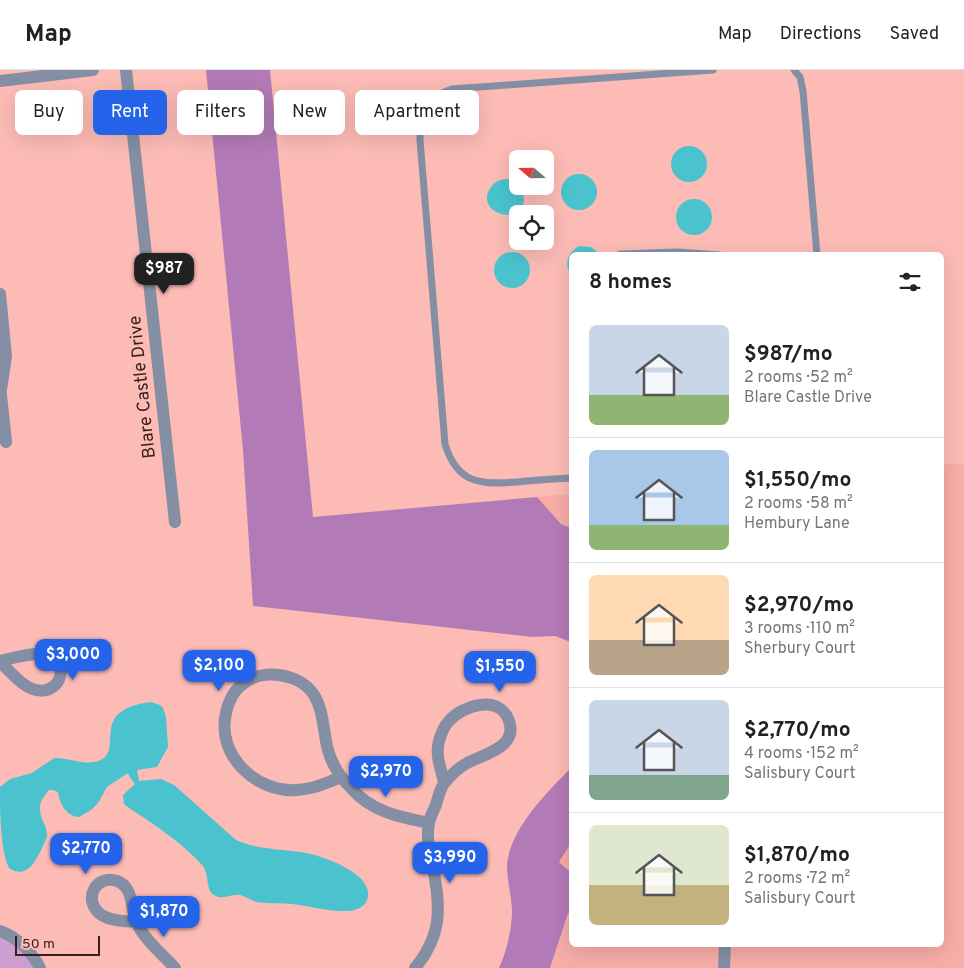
<!DOCTYPE html>
<meta charset="utf-8">
<style>
:root{--surface:#fff;--page:#f6f6f6;--text:#222;--muted:#767676;--line:#e0e0e0;--accent:#2563eb}
body{margin:0;font-family:Overpass,sans-serif;background:var(--page);color:var(--text);height:100vh;display:flex;flex-direction:column;font-size:19px;white-space:nowrap}
*{box-sizing:border-box;margin:0}
p{font-size:16px;color:var(--muted)}
.icon{flex:none;width:28px;height:28px;fill:none;stroke:currentColor;stroke-width:2;stroke-linecap:round;stroke-linejoin:round}
.map{position:relative;flex:1;overflow:hidden}
.panel{position:absolute;left:569px;top:182px;width:375px;height:695px;display:flex;flex-direction:column;background:var(--surface);border-radius:8px;box-shadow:0 5px 20px #0002}
.panel>*{flex:none}
.guide{position:absolute;left:15px;top:20px;width:475px;height:45px;display:flex;gap:10px}
.needle{width:32px;rotate:290deg}
.controls{position:absolute;left:509px;top:80px;display:grid;gap:10px}
.controls a{display:grid;place-items:center;width:45px;height:45px;border-radius:8px;background:var(--surface);box-shadow:0 5px 20px #0002;font-size:25px}
.scale{position:absolute;left:15px;bottom:12px;width:85px;box-sizing:border-box;padding-left:5px;border:2px solid #361e1c;border-top:0;font-size:14px;line-height:18px;white-space:nowrap;color:#361e1c;-webkit-text-stroke:4px #fcbbb5;paint-order:stroke}
.price{position:absolute;translate:-50% -42px;padding:0 11px;border-radius:10px;background:var(--accent);color:#fff;font-size:16px;line-height:32px;filter:drop-shadow(0 1px 2px #0008)}
.price::after{content:'';position:absolute;left:50%;top:30px;width:15px;height:11px;margin-left:-8px;background:inherit;clip-path:polygon(0 0,100% 0,50% 100%)}
.price.selected{background:#222;color:#fff}
ul{padding:0;list-style:none}
li{display:flex;align-items:center;gap:15px;height:125px;padding:0 20px}
li+li{border-top:1px solid var(--line)}
li span{display:grid;place-items:center;flex:none;width:140px;height:100px;border-radius:8px;color:#555}
li>.icon{margin-inline-start:auto}
span .icon{width:60px;height:60px;fill:#fffc;stroke-width:1}
li b{font-size:21px}
h2{display:flex;justify-content:space-between;align-items:center;height:60px;padding:0 20px;font-size:21px}
.tag{padding:0 18px;border-radius:8px;background:var(--surface);box-shadow:0 5px 20px #0002;font-size:18px;line-height:45px}
.tag.selected{background:var(--accent);color:#fff}
header{display:flex;align-items:center;gap:30px;box-sizing:border-box;height:70px;padding:0 25px;background:var(--surface);border-bottom:1px solid var(--line)}
header strong{font-size:24px}
nav{display:flex;gap:28px;margin-inline-start:auto;font-size:18px}
.map>svg:first-child{display:block}
.built{fill:#f6ada7}
.green{fill:#cd9fd1}
.forest{fill:#b27ab6}
.water{fill:#4ac3cf}
.lines{fill:none;stroke-linecap:round;stroke-linejoin:round}
.lane{stroke:#848fa5;stroke-width:7}
.street{stroke:#848fa5;stroke-width:12}
.labels{text-anchor:middle;dominant-baseline:central;stroke-width:4.5;stroke-linejoin:round;paint-order:stroke}
.street-label{font-size:18px;fill:#361e1c;stroke:#fcbbb5}
</style>
<header>
<strong>Map</strong>
<nav><a>Map</a><a>Directions</a><a>Saved</a></nav>
</header>
<div class="map">
<svg width="964" height="898" viewBox="0 0 964 898">
<rect width="100%" height="100%" fill="#fcbbb5"/>
<!-- built -->
<path class="built" d="M 964,393 L 964,898 L 550,898 L 568,842 L 571,843 L 571,875 L 941,875 L 941,395 Z
M 571,424 L 571,458 L 561,454 L 537,427 Z
M 571,773 L 571,800 L 568,800 L 559,792 Z"/>
<!-- green -->
<path class="green" d="M 0,866 C 14,873 26,884 34,898 L 0,898 Z"/>
<!-- forest -->
<path class="forest" d="M 206,0 L 270,0 L 313,447 L 537,427 L 561,454 L 571,458 L 571,572 L 555,566 L 532,567 L 253,536 L 243,380 Z
M 571,698 L 571,773 L 559,792 L 568,800 L 571,800 L 571,843 L 568,843 L 550,898 L 499,898 C 506,884 512,858 512,842 C 512,827 507,811 507,796 C 509,760 547,722 571,698 Z"/>
<!-- water -->
<path class="water" d="M671 94a18 18 0 1 1 36 0a18 18 0 1 1-36 0Z
M561 122a18 18 0 1 1 36 0a18 18 0 1 1-36 0Z
M 508,109 L 516,112 L 518,116 L 521,118 C 538,160 470,147 491,117 C 495,111 502,109 508,109 Z
M676 147a18 18 0 1 1 36 0a18 18 0 1 1-36 0Z
M 579,176 L 591,177 L 601,185 L 571,185 L 571,206 C 564,193 567,184 579,176 Z
M494 200a18 18 0 1 1 36 0a18 18 0 1 1-36 0Z
M 151,632 L 160,635 L 163,638 L 166,647 L 168,677 L 157,697 L 137,700 L 139,711 L 161,709 L 174,715 L 236,770 C 262,782 289,778 315,785 C 331,790 376,806 367,830 C 365,837 355,841 348,841 C 330,842 310,836 292,834 C 280,833 268,834 257,832 C 251,831 246,826 240,825 C 231,823 223,831 214,825 C 205,820 210,804 202,795 C 186,777 166,763 146,749 C 139,744 131,740 124,734 L 123,725 L 135,714 L 131,709 L 128,703 L 107,717 L 98,733 L 91,740 L 79,747 C 66,746 60,734 58,722 L 53,720 L 49,720 C 45,725 40,731 40,737 C 39,747 46,754 47,763 C 48,768 44,773 42,778 C 36,791 26,810 9,798 C 0,780 0,738 0,717 L 10,709 L 32,703 L 54,688 C 69,687 86,697 101,690 C 124,678 88,640 151,632 Z"/>
<g class="lines">
<!-- lane -->
<path class="lane" d="M 794,0 L 800,7 L 803,21 L 817,185
M 620,184 L 678,182 L 719,185
M 571,408 C 553,409 535,410 517,412 C 481,415 457,414 445,374 L 420,70 C 420,45 426,27 452,19 L 713,0"/>
<!-- street -->
<path class="street" d="M 126,0 L 175,452
M 0,11 L 93,0
M 0,224 L 6,286 L 1,320
M 0,316 L 6,372
M 0,591 C 13,588 28,583 42,584 C 72,586 63,626 36,620 C 22,617 10,601 0,592
M 341,707 C 327,713 313,719 297,720 C 256,723 216,685 226,643 C 228,632 234,620 243,614 C 262,598 300,603 314,625 C 324,641 323,662 328,680 C 332,695 340,707 351,718 C 372,742 399,747 429,753
M 136,852 C 124,851 108,851 99,843 C 83,829 96,804 117,811 C 133,816 131,838 136,851 C 142,867 163,885 175,898
M 0,861 C 17,867 32,882 40,898
M 415,898 C 442,866 441,837 433,798 C 430,784 426,768 429,753 C 430,747 433,741 436,735 C 438,728 440,717 446,711 C 452,704 461,696 469,692 C 486,684 518,676 509,651 C 500,624 463,635 449,651 C 444,656 441,664 439,671 C 435,685 441,699 444,712
M 724,898 L 725,875"/>
</g>
<g class="labels">
<!-- street labels -->
<g class="street-label">
<text transform="translate(143 317) rotate(-96)">Blare Castle Drive</text>
</g>
</g>
</svg>
<div class="controls">
<a><svg class="needle" viewBox="-14 -14 28 28"><path d="M0-13l5 13h-10z" fill="#e53935"/><path d="M0 13l5-13h-10z" fill="#767676"/></svg></a>
<a><svg class="icon" aria-label="locate" viewBox="0 0 24 24"><circle cx="12" cy="12" r="6"/><path d="M12 2v4M12 18v4M2 12h4M18 12h4"/></svg></a>
</div>
<div class="scale">50 m</div>
<b class="price selected" style="left:164px;top:225px">$987</b>
<b class="price" style="left:73px;top:611px">$3,000</b>
<b class="price" style="left:219px;top:622px">$2,100</b>
<b class="price" style="left:500px;top:623px">$1,550</b>
<b class="price" style="left:386px;top:728px">$2,970</b>
<b class="price" style="left:86px;top:805px">$2,770</b>
<b class="price" style="left:450px;top:814px">$3,990</b>
<b class="price" style="left:164px;top:868px">$1,870</b>
<div class="guide">
<a class="tag">Buy</a>
<a class="tag selected">Rent</a>
<a class="tag">Filters</a>
<a class="tag">New</a>
<a class="tag">Apartment</a>
</div>
<section class="panel">
<h2>8 homes<svg class="icon" aria-label="filters" viewBox="0 0 24 24"><path d="M4 7h16M4 17h16"/><circle cx="9" cy="7" r="2"/><circle cx="15" cy="17" r="2"/></svg></h2>
<ul>
<li><span style="background:linear-gradient(#c9d6e8 70%,#8fb573 0)"><svg class="icon" aria-label="home" viewBox="0 0 24 24"><path d="M3 11l9-7 9 7M6 9v11h12V9"/></svg></span><div><b>$987/mo</b><p>2 rooms · 52 m²</p><p>Blare Castle Drive</p></div></li>
<li><span style="background:linear-gradient(#a9c7e8 75%,#8fb573 0)"><svg class="icon" aria-label="home" viewBox="0 0 24 24"><path d="M3 11l9-7 9 7M6 9v11h12V9"/></svg></span><div><b>$1,550/mo</b><p>2 rooms · 58 m²</p><p>Hembury Lane</p></div></li>
<li><span style="background:linear-gradient(#ffd9b3 65%,#b9a48a 0)"><svg class="icon" aria-label="home" viewBox="0 0 24 24"><path d="M3 11l9-7 9 7M6 9v11h12V9"/></svg></span><div><b>$2,970/mo</b><p>3 rooms · 110 m²</p><p>Sherbury Court</p></div></li>
<li><span style="background:linear-gradient(#c9d6e8 75%,#7fa58c 0)"><svg class="icon" aria-label="home" viewBox="0 0 24 24"><path d="M3 11l9-7 9 7M6 9v11h12V9"/></svg></span><div><b>$2,770/mo</b><p>4 rooms · 152 m²</p><p>Salisbury Court</p></div></li>
<li><span style="background:linear-gradient(#dfe7d0 60%,#c2b280 0)"><svg class="icon" aria-label="home" viewBox="0 0 24 24"><path d="M3 11l9-7 9 7M6 9v11h12V9"/></svg></span><div><b>$1,870/mo</b><p>2 rooms · 72 m²</p><p>Salisbury Court</p></div></li>
</ul>
</section>
</div>
